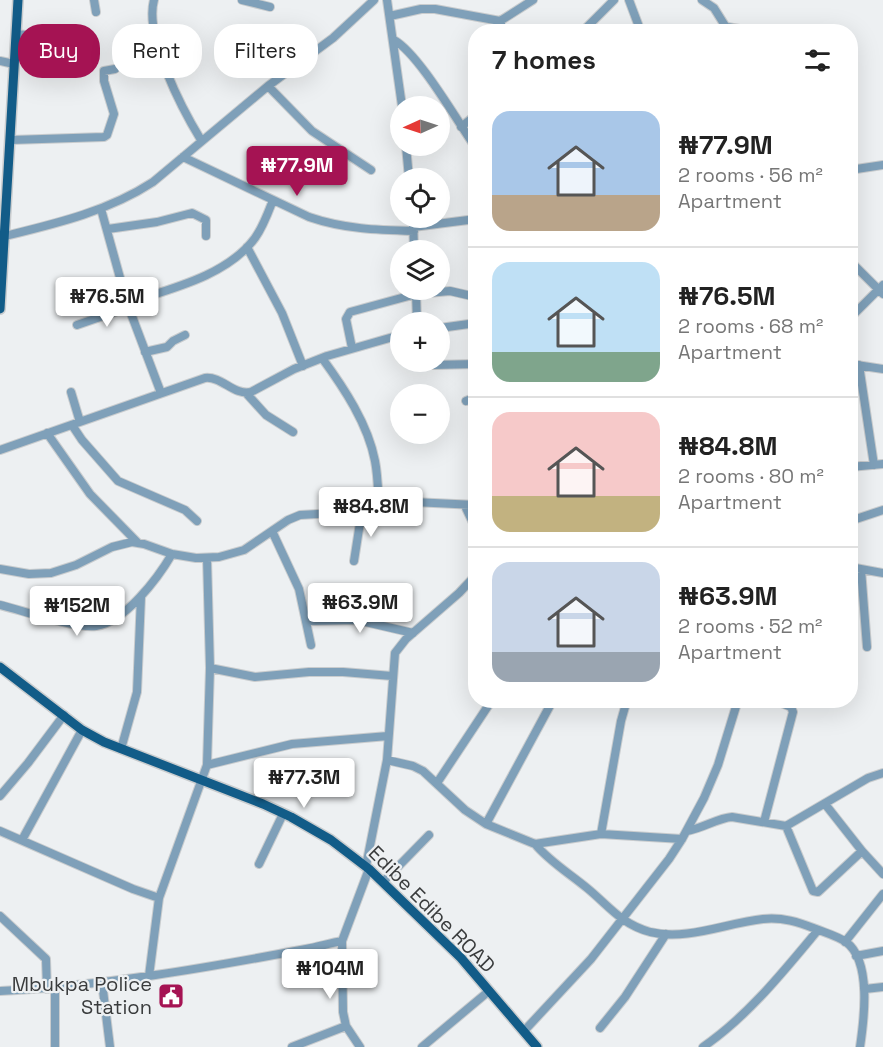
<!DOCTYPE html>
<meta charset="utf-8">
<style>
:root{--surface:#fff;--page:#f6f6f6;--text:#222;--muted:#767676;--line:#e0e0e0;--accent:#a51353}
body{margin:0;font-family:"Space Grotesk",sans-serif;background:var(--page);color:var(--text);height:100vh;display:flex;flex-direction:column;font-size:22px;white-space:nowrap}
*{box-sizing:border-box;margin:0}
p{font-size:20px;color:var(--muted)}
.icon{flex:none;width:33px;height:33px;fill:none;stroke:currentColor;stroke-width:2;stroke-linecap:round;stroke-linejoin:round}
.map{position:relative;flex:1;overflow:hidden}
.side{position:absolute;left:468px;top:24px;width:390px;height:684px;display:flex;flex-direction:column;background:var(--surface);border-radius:24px;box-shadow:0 6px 24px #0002}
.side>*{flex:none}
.banner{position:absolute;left:18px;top:24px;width:360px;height:54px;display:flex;gap:12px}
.needle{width:39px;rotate:267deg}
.buttons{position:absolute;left:390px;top:96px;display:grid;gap:12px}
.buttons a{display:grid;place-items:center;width:60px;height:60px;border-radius:50%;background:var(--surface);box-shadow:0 6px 24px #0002;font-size:30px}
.price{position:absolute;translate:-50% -51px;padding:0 14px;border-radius:6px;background:#fff;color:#222;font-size:20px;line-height:39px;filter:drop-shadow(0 2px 3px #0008)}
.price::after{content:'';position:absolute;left:50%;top:36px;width:18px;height:14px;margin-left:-9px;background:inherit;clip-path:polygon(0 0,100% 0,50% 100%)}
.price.current{background:var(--accent);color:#fff}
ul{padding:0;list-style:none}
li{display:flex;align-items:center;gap:18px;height:150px;padding:0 24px}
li+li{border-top:2px solid var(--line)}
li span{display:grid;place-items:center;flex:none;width:168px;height:120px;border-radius:18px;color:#555}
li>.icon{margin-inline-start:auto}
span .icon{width:72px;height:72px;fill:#fffc;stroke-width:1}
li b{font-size:26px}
h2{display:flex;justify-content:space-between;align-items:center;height:72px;padding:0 24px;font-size:26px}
.tag{padding:0 21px;border-radius:24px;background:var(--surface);box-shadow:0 6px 24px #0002;font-size:21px;line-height:54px}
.tag.current{background:var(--accent);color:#fff}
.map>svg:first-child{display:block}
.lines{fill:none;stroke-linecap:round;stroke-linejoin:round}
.minor-casing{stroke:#c9ccce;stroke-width:10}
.major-casing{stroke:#c9ccce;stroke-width:12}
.minor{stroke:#7fa0b9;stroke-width:8}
.major{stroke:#125c88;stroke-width:9}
.labels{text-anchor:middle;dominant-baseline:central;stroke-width:4.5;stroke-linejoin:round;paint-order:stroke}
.street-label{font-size:20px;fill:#3a3c3d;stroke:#edf0f2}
.poi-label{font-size:20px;fill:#3a3c3d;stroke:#edf0f2;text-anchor:end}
</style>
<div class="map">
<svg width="883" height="1047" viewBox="0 0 883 1047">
<rect width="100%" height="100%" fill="#edf0f2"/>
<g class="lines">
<defs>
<path id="minor" d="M 94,0 L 96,12
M 154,0 C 144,36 182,109 201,140
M 242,0 L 270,7
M 387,0 L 402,106
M 629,0 L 641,32
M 702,0 L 714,8 L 729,32
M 390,16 L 421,9 L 435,9 L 500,21 L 533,0
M 500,21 L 504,32
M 727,27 L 758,32
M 582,32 L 614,0
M 16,34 L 80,41
M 394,40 C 419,54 457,121 476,148
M 0,61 L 14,64
M 268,86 L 312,131 L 371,170
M 461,127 L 476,115
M 11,140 L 104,137 L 107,135 L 114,114 L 104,81 L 104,71 L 115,69
M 406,146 L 409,178
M 183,157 L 309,217 C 344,229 377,230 414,231
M 850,170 L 883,165
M 101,209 L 127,303 L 161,393
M 413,218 L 414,250
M 413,227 L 476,219
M 108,229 L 157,222 L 192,213 L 206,220 L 206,236
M 1,237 C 54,224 107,212 153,182 L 268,86 L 333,38 L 374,0
M 247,247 L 282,313 L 303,366
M 850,261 L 883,294
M 416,291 L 417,322
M 127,303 C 170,289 227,276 255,238 C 263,227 268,213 273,200
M 850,318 L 883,285
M 77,325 L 129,307
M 440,328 L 476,323
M 352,348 L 346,319 L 350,312 L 416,294 L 450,291 L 476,297
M 145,352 L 167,347 L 173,341 L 185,335
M 322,358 C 344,388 368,424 375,461 C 378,476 378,492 379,508
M 424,362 L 433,365 L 476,364
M 850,364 L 883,369
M 859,365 L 874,465
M 71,392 L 80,422
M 246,393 L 266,415 L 293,432
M 466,401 L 476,397
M 72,425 L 82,440 L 118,481 L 185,510 L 197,521
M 47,433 L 90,494 L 138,543
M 0,450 L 205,378 C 222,376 234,396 251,392 L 294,369 L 327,356 L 400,335
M 850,467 L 883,464
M 465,506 L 476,529
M 850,521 L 883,510
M 272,531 L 299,589 L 311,645
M 354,561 L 362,510
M 850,567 L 883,573
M 0,569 L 29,574 L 51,573 L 76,565 L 112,547 L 132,542 L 144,544 L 172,554 L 196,558 L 219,557 L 244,550 L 288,520 L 300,515 L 353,512 L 413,502 L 476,505
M 861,569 L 867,647
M 0,605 C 21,610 77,629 96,626 C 125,622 158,578 172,554
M 307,621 L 357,620 L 413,633
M 210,668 L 255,677 L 309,672 L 343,672 L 392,676
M 121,749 L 137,692 L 141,597
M 387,760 L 413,766 L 423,771 L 465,810 L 486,824 L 535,844 L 601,834 L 682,839
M 207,765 L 292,744 L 388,736
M 437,783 L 492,700
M 0,796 L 28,763 L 64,715
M 825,804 L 862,851 L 883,874
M 764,822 L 793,712 L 791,707 L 774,700
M 486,824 L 553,700
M 786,826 L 813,891 L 818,892 L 862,851
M 0,831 L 133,889 L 159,898
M 687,831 C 703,828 718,818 732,817 L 786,826 L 868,778 L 883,773
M 601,834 L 621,721 L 627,700
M 22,840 L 82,730
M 535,844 C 550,862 569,873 587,888 C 609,906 621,924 650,932 C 687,941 726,923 763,919 C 783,917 798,922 816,929 C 826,933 837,936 846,942 C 872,961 864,1020 860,1047
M 259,864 L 283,814
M 366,866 L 387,760 L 395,653 L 406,639 L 459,593 L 476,575
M 383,882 L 429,835
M 0,916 L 46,959 L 47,989
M 845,942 L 883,894
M 856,956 L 883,951
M 149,976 L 159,898 L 207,765 L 210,668 L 207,558
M 102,982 L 110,1047
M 55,988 L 55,1047
M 865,989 L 883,987
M 0,991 C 103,986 205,968 306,949 C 318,947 330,943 342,941
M 600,1028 L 625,997 L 666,934
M 524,1031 L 591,959 L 669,859 L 682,839 L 704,798 L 718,765 L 738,700
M 292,1047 L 346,1026
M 360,1047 L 346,1026 L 343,1012 L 342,941 L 369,869
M 422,1047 L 489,991
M 703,1047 C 748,1016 783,972 818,930"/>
<path id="major" d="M 0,309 L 18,0
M 0,667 L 82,730 L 104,742 L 263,804 L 291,817 L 331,840 L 369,869 L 461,958 L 537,1047"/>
</defs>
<!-- minor casing -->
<use href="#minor" class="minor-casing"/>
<!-- major casing -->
<use href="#major" class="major-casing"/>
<!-- minor -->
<use href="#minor" class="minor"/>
<!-- major -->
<use href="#major" class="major"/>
</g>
<!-- icons -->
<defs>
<symbol id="civic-square" viewBox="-11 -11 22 22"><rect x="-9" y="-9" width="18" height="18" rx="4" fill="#a51353" stroke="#edf0f2"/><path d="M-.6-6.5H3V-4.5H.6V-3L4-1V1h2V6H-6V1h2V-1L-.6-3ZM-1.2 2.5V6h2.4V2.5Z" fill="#fff"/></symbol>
</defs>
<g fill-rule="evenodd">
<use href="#civic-square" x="156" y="981" width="30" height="30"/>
</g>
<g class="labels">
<!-- street labels -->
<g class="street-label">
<text transform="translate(432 909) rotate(45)">Edibe Edibe ROAD</text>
</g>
<!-- poi labels -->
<g class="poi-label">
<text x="152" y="984">Mbukpa Police<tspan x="152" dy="23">Station</tspan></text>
</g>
</g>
</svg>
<div class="buttons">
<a><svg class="needle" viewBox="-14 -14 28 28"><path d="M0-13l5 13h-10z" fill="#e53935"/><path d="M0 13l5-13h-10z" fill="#767676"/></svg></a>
<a><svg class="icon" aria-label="locate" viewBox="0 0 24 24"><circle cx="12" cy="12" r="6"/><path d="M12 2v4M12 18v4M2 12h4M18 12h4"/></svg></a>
<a><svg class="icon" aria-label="layers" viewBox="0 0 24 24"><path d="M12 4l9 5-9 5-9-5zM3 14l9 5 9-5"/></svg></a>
<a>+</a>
<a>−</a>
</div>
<b class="price current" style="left:297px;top:197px">₦77.9M</b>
<b class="price" style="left:107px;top:328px">₦76.5M</b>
<b class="price" style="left:371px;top:538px">₦84.8M</b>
<b class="price" style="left:360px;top:634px">₦63.9M</b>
<b class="price" style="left:77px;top:637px">₦152M</b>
<b class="price" style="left:304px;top:809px">₦77.3M</b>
<b class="price" style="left:330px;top:1000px">₦104M</b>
<div class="banner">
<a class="tag current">Buy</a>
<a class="tag">Rent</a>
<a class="tag">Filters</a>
</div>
<section class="side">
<h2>7 homes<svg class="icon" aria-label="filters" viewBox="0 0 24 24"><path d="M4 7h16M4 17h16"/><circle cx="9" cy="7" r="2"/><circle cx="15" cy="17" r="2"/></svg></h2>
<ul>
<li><span style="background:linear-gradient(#a9c7e8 70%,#b9a48a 0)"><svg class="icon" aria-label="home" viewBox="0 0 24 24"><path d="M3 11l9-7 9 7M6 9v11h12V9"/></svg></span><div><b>₦77.9M</b><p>2 rooms · 56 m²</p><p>Apartment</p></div></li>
<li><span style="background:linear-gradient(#bfe0f5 75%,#7fa58c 0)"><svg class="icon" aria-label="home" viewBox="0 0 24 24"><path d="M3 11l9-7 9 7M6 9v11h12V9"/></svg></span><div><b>₦76.5M</b><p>2 rooms · 68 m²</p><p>Apartment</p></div></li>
<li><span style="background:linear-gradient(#f6c9c9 70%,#c2b280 0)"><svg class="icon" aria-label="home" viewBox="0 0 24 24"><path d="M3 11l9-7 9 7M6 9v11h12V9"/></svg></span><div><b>₦84.8M</b><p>2 rooms · 80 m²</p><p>Apartment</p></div></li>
<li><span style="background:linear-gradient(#c9d6e8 75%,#9aa5b1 0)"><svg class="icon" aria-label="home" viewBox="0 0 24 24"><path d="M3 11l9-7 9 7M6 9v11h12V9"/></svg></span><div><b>₦63.9M</b><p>2 rooms · 52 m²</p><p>Apartment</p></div></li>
</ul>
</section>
</div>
